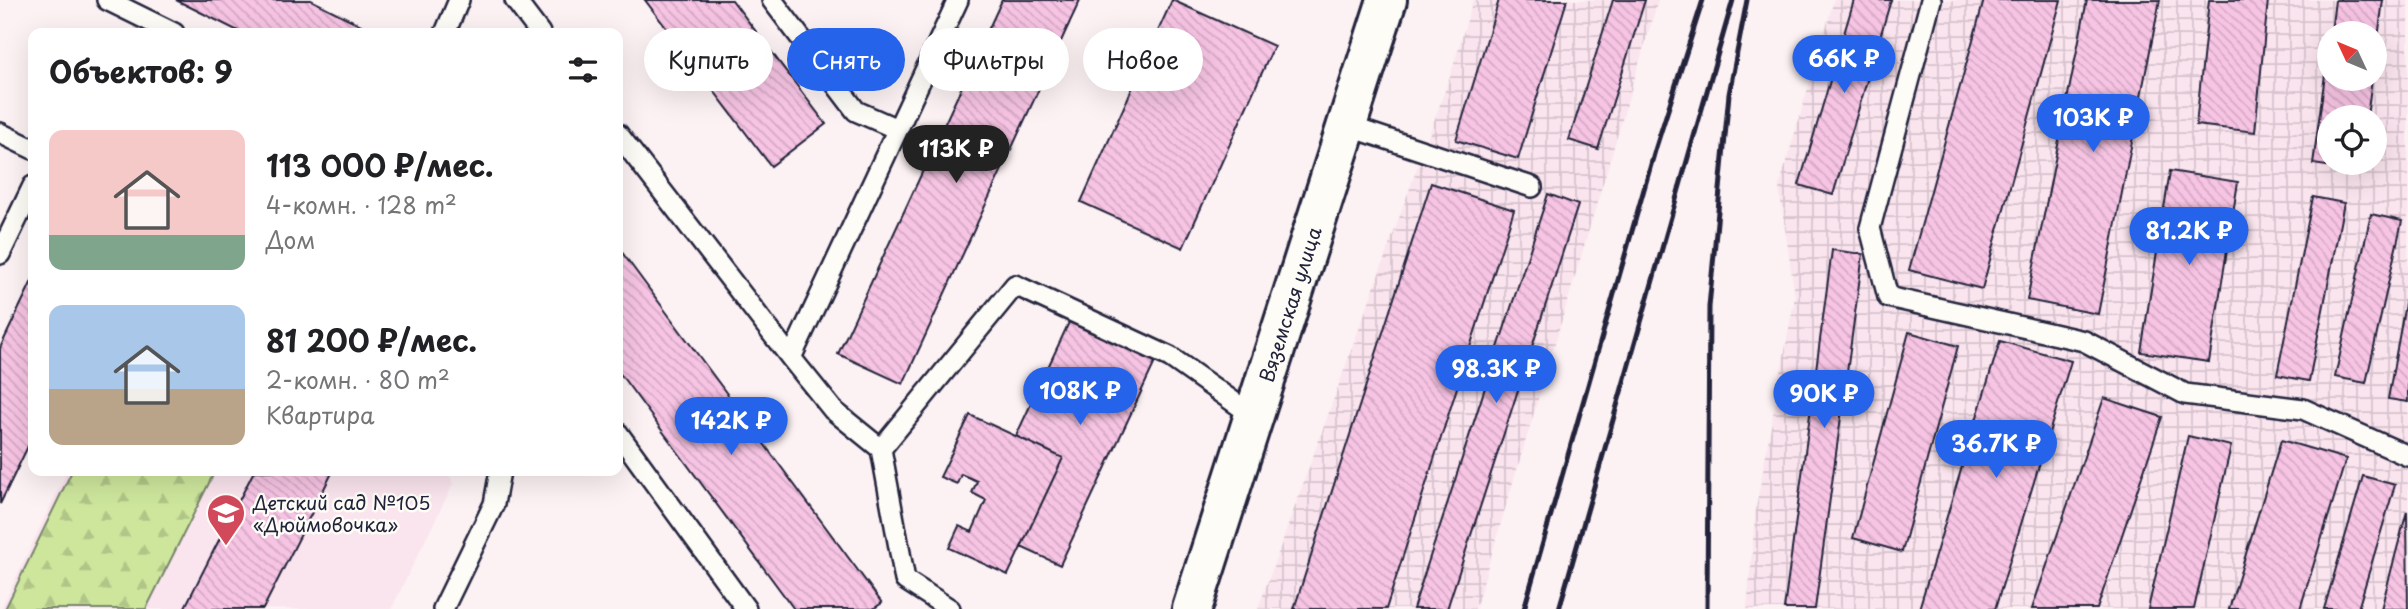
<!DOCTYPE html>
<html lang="ru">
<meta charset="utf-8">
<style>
:root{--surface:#fff;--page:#f6f6f6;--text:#202124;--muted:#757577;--accent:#2563eb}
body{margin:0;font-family:"Playpen Sans",sans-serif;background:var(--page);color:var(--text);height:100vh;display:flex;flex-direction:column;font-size:26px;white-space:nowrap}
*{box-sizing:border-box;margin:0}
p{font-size:23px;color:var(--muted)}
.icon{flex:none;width:38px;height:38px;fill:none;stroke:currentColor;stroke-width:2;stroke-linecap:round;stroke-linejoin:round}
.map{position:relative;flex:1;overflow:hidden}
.details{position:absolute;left:28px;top:28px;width:595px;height:448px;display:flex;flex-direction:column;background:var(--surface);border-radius:14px;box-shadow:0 7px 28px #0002}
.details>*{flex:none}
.top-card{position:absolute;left:644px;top:28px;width:665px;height:63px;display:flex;gap:14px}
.needle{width:46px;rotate:314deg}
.tools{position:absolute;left:2317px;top:21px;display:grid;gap:14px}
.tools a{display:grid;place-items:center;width:70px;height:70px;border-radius:50%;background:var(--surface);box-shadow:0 7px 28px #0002;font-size:35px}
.price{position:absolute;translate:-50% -60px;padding:0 16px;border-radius:24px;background:var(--accent);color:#fff;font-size:23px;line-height:46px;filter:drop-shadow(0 2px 4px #0008)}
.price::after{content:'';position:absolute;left:50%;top:42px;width:21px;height:16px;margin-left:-10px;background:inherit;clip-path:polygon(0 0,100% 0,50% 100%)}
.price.selected{background:#222;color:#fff}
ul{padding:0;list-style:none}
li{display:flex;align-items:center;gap:21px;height:175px;padding:0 21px}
li span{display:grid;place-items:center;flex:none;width:196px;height:140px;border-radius:14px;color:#555}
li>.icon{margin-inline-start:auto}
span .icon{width:84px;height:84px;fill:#fffc;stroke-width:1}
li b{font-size:30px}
h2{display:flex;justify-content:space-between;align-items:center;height:84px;padding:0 21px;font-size:30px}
.chip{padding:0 24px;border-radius:32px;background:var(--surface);box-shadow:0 7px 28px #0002;font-size:24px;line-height:63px}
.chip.selected{background:var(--accent);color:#fff}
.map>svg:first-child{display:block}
.built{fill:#fae4ee}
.industrial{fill:url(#industrial-grid);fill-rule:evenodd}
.forest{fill:url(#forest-firs);stroke:#78846c;stroke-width:2}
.building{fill:url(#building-back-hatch);stroke:#22223b;stroke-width:2}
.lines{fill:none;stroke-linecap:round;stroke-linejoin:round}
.lane-casing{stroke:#22223b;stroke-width:24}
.secondary-casing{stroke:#22223b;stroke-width:44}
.lane{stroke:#fdfcf7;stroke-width:19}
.secondary{stroke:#fdfcf7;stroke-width:38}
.rail{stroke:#22223b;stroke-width:5}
.labels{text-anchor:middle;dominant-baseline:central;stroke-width:5;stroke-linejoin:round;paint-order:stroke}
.street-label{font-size:19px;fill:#22223b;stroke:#fdfcf7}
.poi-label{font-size:19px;fill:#22223b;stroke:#fdfcf7;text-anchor:start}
</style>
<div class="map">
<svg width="2408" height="609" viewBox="0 0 2408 609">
<defs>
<pattern id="industrial-grid" width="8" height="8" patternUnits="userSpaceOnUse" patternTransform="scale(1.75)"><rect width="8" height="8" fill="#fae4ee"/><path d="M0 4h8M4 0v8" fill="none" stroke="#d6c3cd"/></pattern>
<pattern id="forest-firs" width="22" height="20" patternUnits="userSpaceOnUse" patternTransform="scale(1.75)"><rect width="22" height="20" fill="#cde69c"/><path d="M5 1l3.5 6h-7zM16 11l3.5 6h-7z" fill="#b0c587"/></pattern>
<pattern id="building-back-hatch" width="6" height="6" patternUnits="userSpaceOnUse" patternTransform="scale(1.75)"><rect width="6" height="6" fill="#f7c4e3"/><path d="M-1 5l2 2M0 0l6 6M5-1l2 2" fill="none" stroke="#d3a8c4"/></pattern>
</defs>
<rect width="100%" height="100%" fill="#fcf1f3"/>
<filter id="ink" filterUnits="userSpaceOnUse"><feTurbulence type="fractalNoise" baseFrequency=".0143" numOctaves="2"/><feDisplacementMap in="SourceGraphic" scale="14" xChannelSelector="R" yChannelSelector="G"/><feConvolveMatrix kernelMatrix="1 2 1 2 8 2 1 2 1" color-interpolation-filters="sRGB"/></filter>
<g filter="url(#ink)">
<!-- built -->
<path class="built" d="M 67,471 L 448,471 L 453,484 L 391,609 L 1,609 Z"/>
<!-- industrial -->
<path class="industrial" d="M 1473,0 L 1658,0 L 1475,609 L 1258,609 L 1451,74 Z
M 1834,0 L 2408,0 L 2408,609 L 1747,609 L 1756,508 L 1795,296 L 1779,187 ZM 2329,33 L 2375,33 L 2375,79 L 2329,79 ZM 2329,117 L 2375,117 L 2375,163 L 2329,163 Z"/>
<!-- forest -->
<path class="forest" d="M 72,471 L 215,471 L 146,609 L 5,609 Z"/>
<!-- building -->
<path class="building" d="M 176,0 L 311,0 L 365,27 L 362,33 L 242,33 Z
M 645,0 L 732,0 L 826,124 L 771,166 Z
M 1002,0 L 1080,0 L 903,384 L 838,354 Z
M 1172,0 L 1274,46 L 1183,248 L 1081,202 Z
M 1499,0 L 1567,0 L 1518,159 L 1456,140 Z
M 1613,0 L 1645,0 L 1598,149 L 1569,140 Z
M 1854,0 L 1891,0 L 1833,195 L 1799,185 Z
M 1984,0 L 2061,0 L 1982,289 L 1909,270 Z
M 2087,0 L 2160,0 L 2098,314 L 2027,300 Z
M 2209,0 L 2268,0 L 2255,132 L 2196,125 Z
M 2335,0 L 2383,0 L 2375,61 L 2375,33 L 2331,33 Z
M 2329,45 L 2329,79 L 2372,79 L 2367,117 L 2329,117 L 2329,163 L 2361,163 L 2360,171 L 2313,164 Z
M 2170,171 L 2238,182 L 2209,362 L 2141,352 Z
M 1431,183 L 1514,210 L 1386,609 L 1294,609 Z
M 1548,194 L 1578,205 L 1447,609 L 1413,609 Z
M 2313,197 L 2344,203 L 2309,381 L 2277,375 Z
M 2371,214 L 2402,221 L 2366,383 L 2335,377 Z
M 618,247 L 882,603 L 873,609 L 794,609 L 618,371 Z
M 1832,250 L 1863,254 L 1815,609 L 1784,609 Z
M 33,279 L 33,436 L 0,504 L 0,348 Z
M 2408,287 L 2408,402 L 2388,399 Z
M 1070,320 L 1156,360 L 1060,565 L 1021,547 L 1063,458 L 1016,436 Z
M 1909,332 L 1958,346 L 1902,552 L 1853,538 Z
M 2000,341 L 2071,361 L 1995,609 L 1919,609 Z
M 2104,398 L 2162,417 L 2097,609 L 2032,609 Z
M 970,415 L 1063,458 L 1008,575 L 949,548 L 959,526 L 972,532 L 986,500 L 972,493 L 977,481 L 961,474 L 957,484 L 940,477 Z
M 2188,436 L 2231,446 L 2194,609 L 2148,609 Z
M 2281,440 L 2346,459 L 2300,609 L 2229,609 Z
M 254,471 L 333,471 L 263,609 L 184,609 Z
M 2363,476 L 2395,485 L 2358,609 L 2324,609 Z
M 2407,511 L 2408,609 L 2381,609 Z"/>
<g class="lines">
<defs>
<path id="lane" d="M 107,0 L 174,33
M 515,0 L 540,33
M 772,0 L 856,111 L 897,129
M 958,0 L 791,358 L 833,410 L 881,449 L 1015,285 L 1170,357 L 1255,417
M 1931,0 L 1870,228 L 1888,297 L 2084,341 L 2185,394 L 2303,409 L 2408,456
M 445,33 L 459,0
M 1348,126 L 1532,187
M 0,133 L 33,149
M 618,134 L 791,358
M 0,254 L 33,186
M 618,433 L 746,609
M 881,449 L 905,580 L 950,609
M 443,609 L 494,504 L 500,471"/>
<g id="secondary">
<path id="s1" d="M 1192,609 L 1387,0"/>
</g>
</defs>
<!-- lane casing -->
<use href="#lane" class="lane-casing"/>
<!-- secondary casing -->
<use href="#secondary" class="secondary-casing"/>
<!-- lane -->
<use href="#lane" class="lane"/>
<!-- secondary -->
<use href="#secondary" class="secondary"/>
<!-- rail -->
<path class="rail" d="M 1524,609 L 1656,147 L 1703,0
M 1559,609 L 1733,0
M 1707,609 L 1709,307 L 1729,94 L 1747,0"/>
</g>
</g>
<!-- icons -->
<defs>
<symbol id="school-pin" viewBox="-11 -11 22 30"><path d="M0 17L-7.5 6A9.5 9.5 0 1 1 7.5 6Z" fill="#d1495b" stroke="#fdfcf7"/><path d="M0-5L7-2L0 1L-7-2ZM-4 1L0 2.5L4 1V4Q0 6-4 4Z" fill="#fff"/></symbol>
</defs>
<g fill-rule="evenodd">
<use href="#school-pin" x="204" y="491" width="44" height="60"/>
</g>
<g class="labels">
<!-- street labels -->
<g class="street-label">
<text stroke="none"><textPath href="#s1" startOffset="320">Вяземская улица</textPath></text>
</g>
<!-- poi labels -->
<g class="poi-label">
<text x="253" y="502">Детский сад №105<tspan x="253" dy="22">«Дюймовочка»</tspan></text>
</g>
</g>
</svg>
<div class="tools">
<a><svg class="needle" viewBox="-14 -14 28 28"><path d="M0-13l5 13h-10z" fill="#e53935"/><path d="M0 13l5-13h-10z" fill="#757577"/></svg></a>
<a><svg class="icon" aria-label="locate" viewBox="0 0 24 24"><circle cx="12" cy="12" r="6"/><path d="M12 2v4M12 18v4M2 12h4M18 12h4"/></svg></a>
</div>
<b class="price" style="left:1844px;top:95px">66K ₽</b>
<b class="price" style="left:2093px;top:154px">103K ₽</b>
<b class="price selected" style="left:956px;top:185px">113K ₽</b>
<b class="price" style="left:2189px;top:267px">81.2K ₽</b>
<b class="price" style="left:1496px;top:405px">98.3K ₽</b>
<b class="price" style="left:1080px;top:427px">108K ₽</b>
<b class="price" style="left:1824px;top:430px">90K ₽</b>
<b class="price" style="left:731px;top:457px">142K ₽</b>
<b class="price" style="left:1996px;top:480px">36.7K ₽</b>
<div class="top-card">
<a class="chip">Купить</a>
<a class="chip selected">Снять</a>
<a class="chip">Фильтры</a>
<a class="chip">Новое</a>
</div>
<section class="details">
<h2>Объектов: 9<svg class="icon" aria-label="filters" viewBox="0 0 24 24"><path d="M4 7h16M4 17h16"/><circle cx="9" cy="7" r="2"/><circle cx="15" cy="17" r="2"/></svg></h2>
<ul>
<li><span style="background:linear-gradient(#f6c9c9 75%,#7fa58c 0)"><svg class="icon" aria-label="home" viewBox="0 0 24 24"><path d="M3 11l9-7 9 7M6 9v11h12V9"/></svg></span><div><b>113 000 ₽/мес.</b><p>4-комн. · 128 m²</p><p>Дом</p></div></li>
<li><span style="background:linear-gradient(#a9c7e8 60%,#b9a48a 0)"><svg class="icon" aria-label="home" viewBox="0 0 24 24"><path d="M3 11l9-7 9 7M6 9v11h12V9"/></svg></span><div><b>81 200 ₽/мес.</b><p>2-комн. · 80 m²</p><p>Квартира</p></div></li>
</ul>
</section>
</div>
